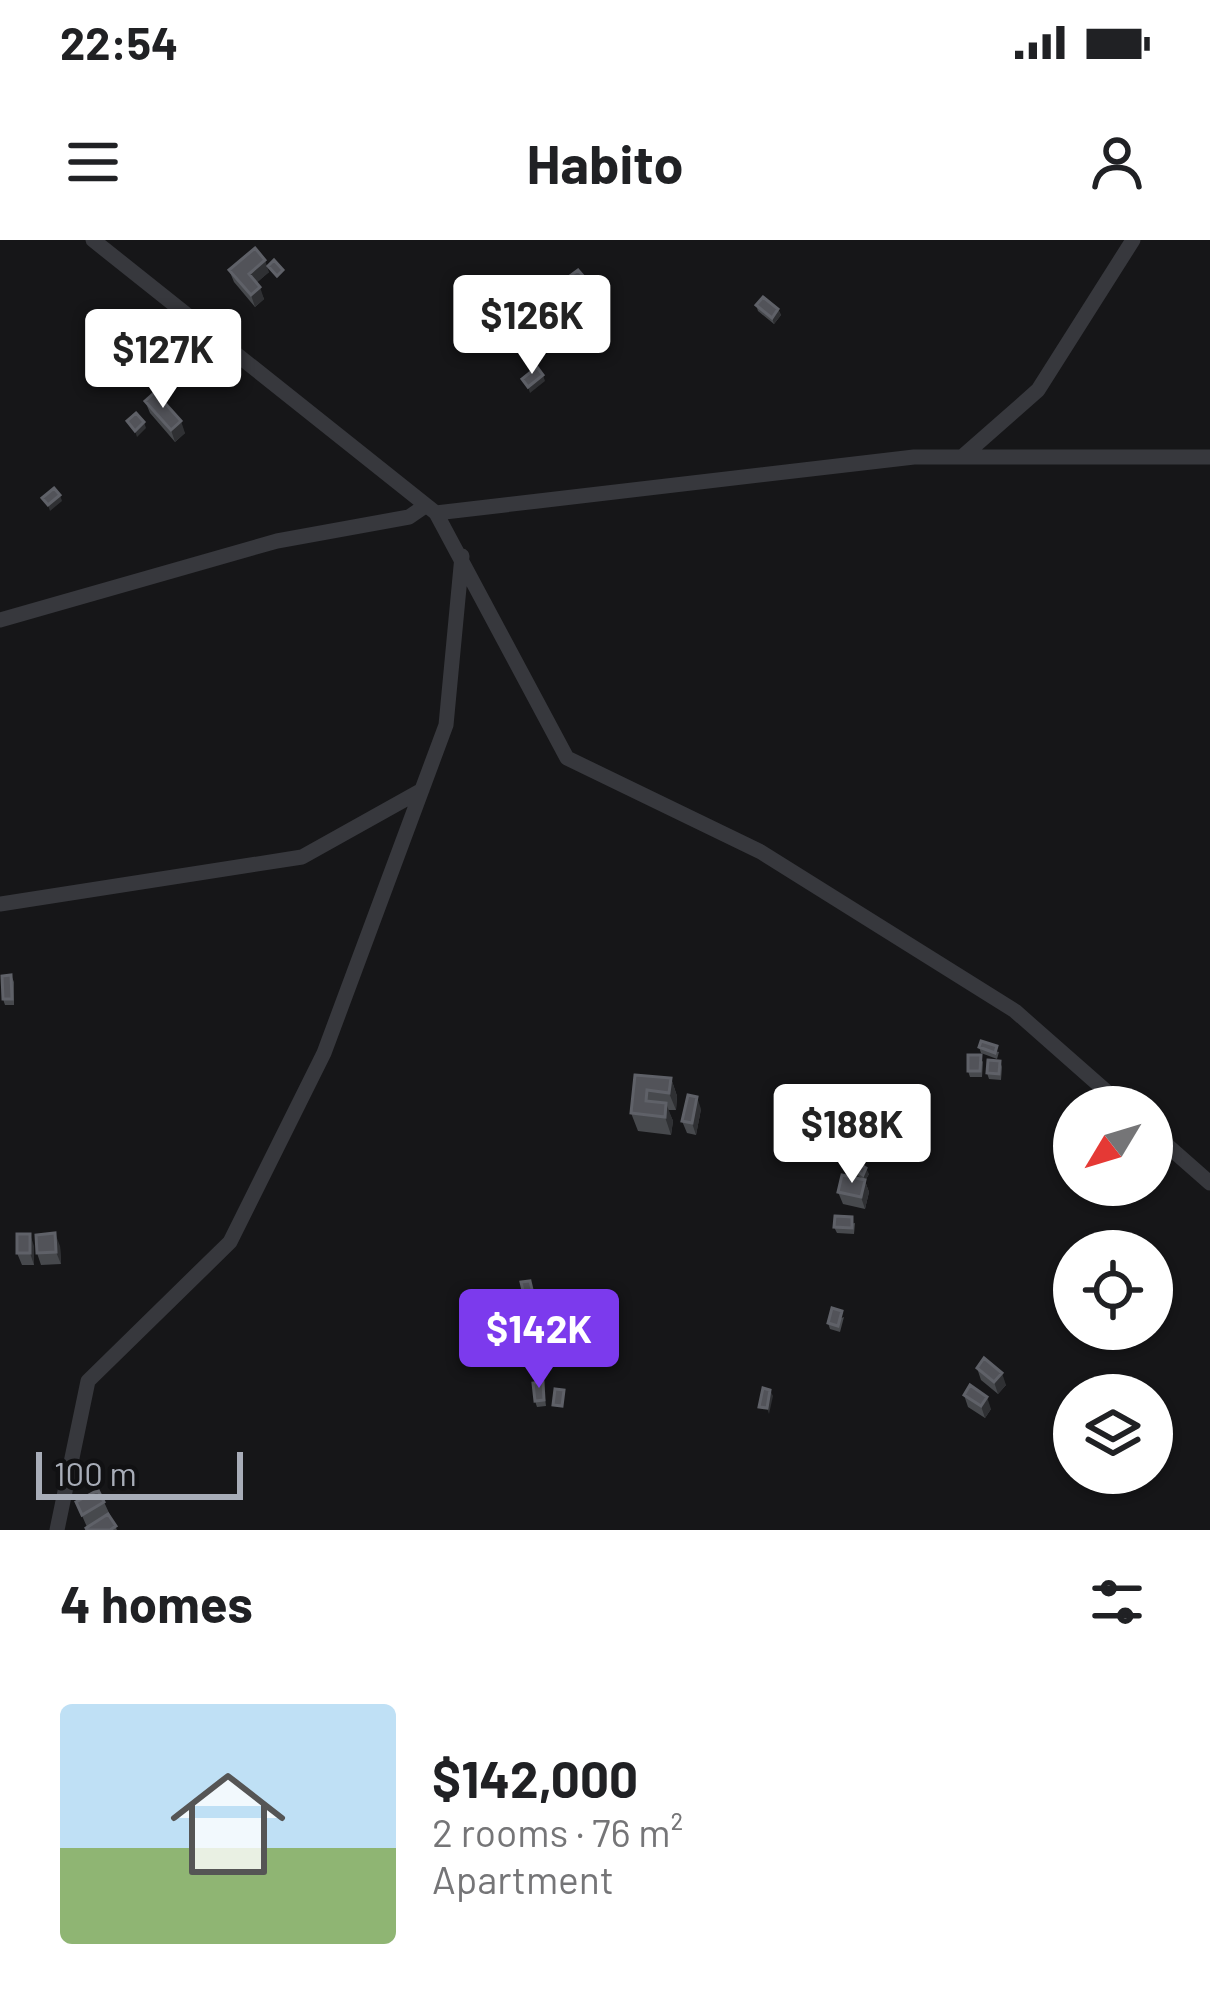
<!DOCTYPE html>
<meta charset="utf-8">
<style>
:root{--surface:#fff;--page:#f2f2f2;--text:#202124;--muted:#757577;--line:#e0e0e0;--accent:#7c3aed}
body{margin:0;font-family:Barlow,sans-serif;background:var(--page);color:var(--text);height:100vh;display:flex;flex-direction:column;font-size:45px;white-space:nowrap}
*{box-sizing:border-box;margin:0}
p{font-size:39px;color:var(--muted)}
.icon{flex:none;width:66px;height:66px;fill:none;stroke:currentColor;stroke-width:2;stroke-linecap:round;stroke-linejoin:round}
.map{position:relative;height:1290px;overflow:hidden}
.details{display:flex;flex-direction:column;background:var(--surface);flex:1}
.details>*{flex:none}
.needle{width:78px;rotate:232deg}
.buttons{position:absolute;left:1053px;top:846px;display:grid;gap:24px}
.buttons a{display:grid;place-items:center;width:120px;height:120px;border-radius:50%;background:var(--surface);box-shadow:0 3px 9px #0004;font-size:60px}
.scale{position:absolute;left:36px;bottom:30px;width:207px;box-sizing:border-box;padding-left:12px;border:6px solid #a8adb8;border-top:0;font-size:33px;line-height:42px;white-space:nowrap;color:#a8adb8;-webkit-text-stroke:9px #111113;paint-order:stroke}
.price{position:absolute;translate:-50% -102px;padding:0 27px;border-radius:12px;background:#fff;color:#222;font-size:39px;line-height:78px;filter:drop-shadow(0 3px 6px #0008)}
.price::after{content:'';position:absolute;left:50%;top:72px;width:36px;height:27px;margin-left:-18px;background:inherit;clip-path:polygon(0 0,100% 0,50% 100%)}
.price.on{background:var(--accent);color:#fff}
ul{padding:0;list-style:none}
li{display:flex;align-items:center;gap:36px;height:300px;padding:0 60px}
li+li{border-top:3px solid var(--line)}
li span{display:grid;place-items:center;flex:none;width:336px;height:240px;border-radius:12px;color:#555}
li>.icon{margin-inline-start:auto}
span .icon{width:144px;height:144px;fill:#fffc;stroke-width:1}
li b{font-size:51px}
h2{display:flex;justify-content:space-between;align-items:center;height:144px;padding:0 60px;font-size:51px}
.status{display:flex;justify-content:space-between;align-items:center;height:84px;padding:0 60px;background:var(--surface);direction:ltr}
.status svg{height:33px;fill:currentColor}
header{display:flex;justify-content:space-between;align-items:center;height:156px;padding:0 60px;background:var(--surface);font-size:54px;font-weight:700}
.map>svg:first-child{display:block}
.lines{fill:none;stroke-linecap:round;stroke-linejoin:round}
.minor{stroke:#37383d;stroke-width:15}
.wall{fill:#47494d}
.shaded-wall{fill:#2f3033}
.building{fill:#525359;stroke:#5f6168;stroke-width:3}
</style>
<div class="status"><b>22:54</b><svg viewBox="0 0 49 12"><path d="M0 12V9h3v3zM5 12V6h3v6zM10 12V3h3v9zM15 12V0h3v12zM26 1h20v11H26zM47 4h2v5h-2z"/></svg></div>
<header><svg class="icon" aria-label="menu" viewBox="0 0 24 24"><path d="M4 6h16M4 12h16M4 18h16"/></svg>Habito<svg class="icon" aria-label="person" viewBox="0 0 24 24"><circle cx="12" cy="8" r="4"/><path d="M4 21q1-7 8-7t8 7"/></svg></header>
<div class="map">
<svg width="1210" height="1290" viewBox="0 0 1210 1290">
<rect width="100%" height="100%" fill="#161618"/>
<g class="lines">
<!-- minor -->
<path class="minor" d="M 93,0 L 436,273 L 914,217 L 1210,217
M 962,217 L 1038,150 L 1133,0
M 436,273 L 567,518 L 761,612 L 1015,771 L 1124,867
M 0,380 L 277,301 L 409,277 L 425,266
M 0,664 L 302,617 L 422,550
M 1152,892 L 1210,943
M 57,1290 L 88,1141 L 230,1002 L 324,813 L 446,485 L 462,316"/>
</g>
<!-- wall -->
<path class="wall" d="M 229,30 L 269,32 L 256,43 L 264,59 L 255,67 L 234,42 Z
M 756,65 L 778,69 L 781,75 L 774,84 L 758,71 Z
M 145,161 L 185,193 L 175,202 L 150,173 Z
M 11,735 L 14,742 L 14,765 L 5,765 L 3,759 Z
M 979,807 L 999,812 L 997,819 L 981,813 Z
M 983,821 L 982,837 L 970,837 L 968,831 Z
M 1000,821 L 1002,827 L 1001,840 L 989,839 L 987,833 Z
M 635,835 L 671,838 L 677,856 L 676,870 L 668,870 L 673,881 L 671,895 L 638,891 L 631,873 Z
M 701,869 L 696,895 L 687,893 L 682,881 Z
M 858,873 L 886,874 L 878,892 L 862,885 Z
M 847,925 L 869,934 L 865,941 L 869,952 L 865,969 L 843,964 L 838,952 L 863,939 L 849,931 Z
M 855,983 L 854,994 L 837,993 L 834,987 Z
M 34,1006 L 34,1025 L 22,1025 L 17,1013 Z
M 60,1006 L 61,1024 L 41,1025 L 37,1013 Z
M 532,1047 L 536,1064 L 527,1065 L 525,1059 Z
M 844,1077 L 840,1092 L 830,1089 L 828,1083 Z
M 977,1128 L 1006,1145 L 998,1154 L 981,1140 Z
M 543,1142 L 546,1166 L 537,1167 L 535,1161 Z
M 964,1155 L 991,1169 L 985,1178 L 968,1167 Z
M 76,1262 L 104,1262 L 117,1290 L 86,1290 L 87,1287 Z"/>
<!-- shaded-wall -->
<path class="shaded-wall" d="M 265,20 L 269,32 L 253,46 L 249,34 Z
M 585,38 L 587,44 L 575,53 L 573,47 Z
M 260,47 L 264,59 L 255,67 L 251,55 Z
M 778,69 L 781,75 L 774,84 L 772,78 Z
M 543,135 L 545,141 L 530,153 L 528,147 Z
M 181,181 L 185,193 L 175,202 L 171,190 Z
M 144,182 L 146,188 L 137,197 L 135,191 Z
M 60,255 L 62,261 L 50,271 L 48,265 Z
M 671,838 L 677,856 L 676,870 L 669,853 Z
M 697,857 L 701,869 L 696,895 L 692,883 Z
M 881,862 L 886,874 L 878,892 L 874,880 Z
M 666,863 L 673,881 L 671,895 L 665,877 Z
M 866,928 L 869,934 L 865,941 L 869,952 L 865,969 L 861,957 L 865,940 L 863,935 Z
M 55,993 L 60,1006 L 61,1024 L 56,1012 Z
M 30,994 L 34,1006 L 34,1025 L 30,1013 Z
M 1002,1133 L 1006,1145 L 998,1154 L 994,1142 Z
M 770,1150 L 773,1156 L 769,1174 L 767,1168 Z
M 987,1157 L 991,1169 L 985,1178 L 981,1166 Z"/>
<!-- building -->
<path class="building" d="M 255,8 L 265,20 L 249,34 L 260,47 L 251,55 L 229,30 Z
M 274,20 L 283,30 L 277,36 L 268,26 Z
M 578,30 L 585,38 L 573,47 L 567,38 Z
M 763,57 L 778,69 L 772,78 L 756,65 Z
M 537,127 L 543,135 L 528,147 L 522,139 Z
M 155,152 L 181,181 L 171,190 L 145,161 Z
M 136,173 L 144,182 L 135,191 L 127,181 Z
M 54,248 L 60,255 L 48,265 L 42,258 Z
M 11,735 L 12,759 L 3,759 L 2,736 Z
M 981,801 L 997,806 L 995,813 L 979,807 Z
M 968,815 L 981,815 L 980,831 L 968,831 Z
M 988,820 L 1000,821 L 999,834 L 987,833 Z
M 635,835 L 671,838 L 669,853 L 647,850 L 646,861 L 666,863 L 665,877 L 631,873 Z
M 688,855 L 697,857 L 692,883 L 682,881 Z
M 866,855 L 881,862 L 874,880 L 858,873 Z
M 851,918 L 866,928 L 863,935 L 847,925 Z
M 842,935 L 865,940 L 861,957 L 838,952 Z
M 835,976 L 852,977 L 852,988 L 834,987 Z
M 55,993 L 56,1012 L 37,1013 L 36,995 Z
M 17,994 L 30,994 L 30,1013 L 17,1013 Z
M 530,1041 L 534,1058 L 525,1059 L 521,1042 Z
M 832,1068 L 842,1071 L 838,1086 L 828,1083 Z
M 984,1118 L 1002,1133 L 994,1142 L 977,1128 Z
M 543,1142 L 544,1160 L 535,1161 L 533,1143 Z
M 970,1145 L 987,1157 L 981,1166 L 964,1155 Z
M 763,1148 L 770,1150 L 767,1168 L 759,1167 Z
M 555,1149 L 564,1150 L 562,1166 L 553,1165 Z
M 98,1250 L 104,1262 L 82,1275 L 76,1262 Z
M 108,1274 L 116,1286 L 110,1290 L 87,1290 L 86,1288 Z"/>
</svg>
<div class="buttons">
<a><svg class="needle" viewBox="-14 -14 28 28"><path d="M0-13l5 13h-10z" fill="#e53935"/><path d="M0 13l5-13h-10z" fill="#757577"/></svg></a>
<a><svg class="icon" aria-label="locate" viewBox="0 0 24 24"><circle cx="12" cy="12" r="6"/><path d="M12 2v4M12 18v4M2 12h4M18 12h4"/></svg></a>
<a><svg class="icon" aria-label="layers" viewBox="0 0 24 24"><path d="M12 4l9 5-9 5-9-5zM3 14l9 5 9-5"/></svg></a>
</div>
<div class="scale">100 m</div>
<b class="price" style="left:532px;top:137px">$126K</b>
<b class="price" style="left:163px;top:171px">$127K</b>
<b class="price" style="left:852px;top:946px">$188K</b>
<b class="price on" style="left:539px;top:1151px">$142K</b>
</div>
<section class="details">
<h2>4 homes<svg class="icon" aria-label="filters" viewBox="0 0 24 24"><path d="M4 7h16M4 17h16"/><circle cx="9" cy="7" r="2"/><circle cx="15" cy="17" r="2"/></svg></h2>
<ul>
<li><span style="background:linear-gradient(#bfe0f5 60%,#8fb573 0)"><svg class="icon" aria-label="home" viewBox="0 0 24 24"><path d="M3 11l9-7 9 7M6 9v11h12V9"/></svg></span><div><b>$142,000</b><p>2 rooms · 76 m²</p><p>Apartment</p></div></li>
</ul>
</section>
